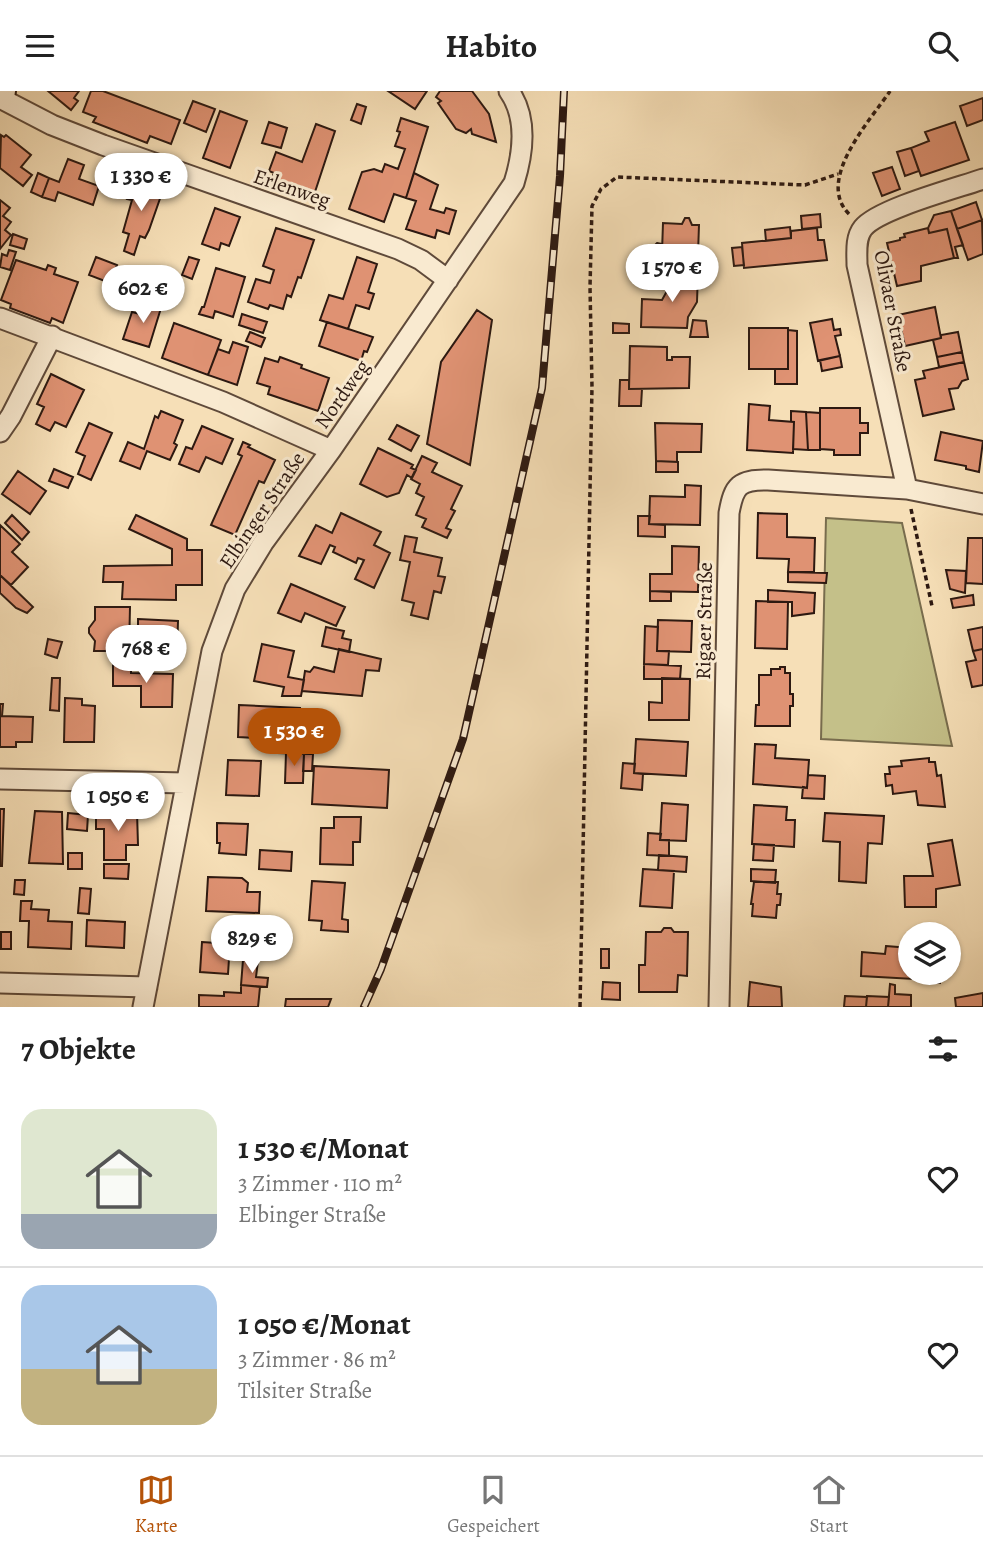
<!DOCTYPE html>
<html lang="de">
<meta charset="utf-8">
<style>
:root{--surface:#fff;--page:#f2f2f2;--text:#222;--muted:#767676;--line:#e0e0e0;--accent:#b45309}
body{margin:0;font-family:Alegreya,serif;background:var(--page);color:var(--text);height:100vh;display:flex;flex-direction:column;font-size:26px;white-space:nowrap}
*{box-sizing:border-box;margin:0}
p{font-size:23px;color:var(--muted)}
.icon{flex:none;width:38px;height:38px;fill:none;stroke:currentColor;stroke-width:2;stroke-linecap:round;stroke-linejoin:round}
.map{position:relative;height:916px;overflow:hidden}
.sheet{display:flex;flex-direction:column;background:var(--surface);flex:1}
.sheet>*{flex:none}
.tools{position:absolute;left:898px;top:831px;display:grid;gap:14px}
.tools a{display:grid;place-items:center;width:63px;height:63px;border-radius:50%;background:var(--surface);box-shadow:0 2px 5px #0004;font-size:35px}
.price{position:absolute;translate:-50% -60px;padding:0 16px;border-radius:24px;background:#fff;color:#222;font-size:23px;line-height:46px;filter:drop-shadow(0 2px 4px #0008)}
.price::after{content:'';position:absolute;left:50%;top:42px;width:21px;height:16px;margin-left:-10px;background:inherit;clip-path:polygon(0 0,100% 0,50% 100%)}
.price.current{background:var(--accent);color:#fff}
ul{padding:0;list-style:none}
li{display:flex;align-items:center;gap:21px;height:175px;padding:0 21px}
li+li{border-top:2px solid var(--line)}
li span{display:grid;place-items:center;flex:none;width:196px;height:140px;border-radius:21px;color:#555}
li>.icon{margin-inline-start:auto}
span .icon{width:84px;height:84px;fill:#fffc;stroke-width:1}
li b{font-size:30px}
h2{display:flex;justify-content:space-between;align-items:center;height:84px;padding:0 21px;font-size:30px}
header{display:flex;justify-content:space-between;align-items:center;height:91px;padding:0 21px;background:var(--surface);font-size:32px;font-weight:700}
.menu{display:flex;justify-content:space-around;align-items:center;height:98px;border-top:2px solid var(--line);background:var(--surface);font-size:19px;color:var(--muted)}
.menu a{display:grid;justify-items:center;gap:4px}
.menu .current{color:var(--accent)}
.map>svg:first-child{display:block}
.green{fill:#c4c089;stroke:#786c4d;stroke-width:2}
.building{fill:#df9273;stroke:#2d1911;stroke-width:2}
.lines{fill:none;stroke-linecap:round;stroke-linejoin:round}
.street-casing{stroke:#5f4a3a;stroke-width:23}
.secondary-casing{stroke:#2d1911;stroke-width:30}
.path{stroke:#2d1911;stroke-width:3.5;stroke-dasharray:5 3.5;stroke-linecap:butt}
.street{stroke:#f9ead0;stroke-width:19}
.secondary{stroke:#f9ead0;stroke-width:26}
.rail-casing{stroke:#2d1911;stroke-width:8}
.rail{stroke:#f9ead0;stroke-width:5;stroke-dasharray:16;stroke-linecap:butt}
.labels{text-anchor:middle;dominant-baseline:central;stroke-width:6;stroke-linejoin:round;paint-order:stroke}
.street-label{font-size:21px;fill:#2d1911;stroke:#f9ead0}
</style>
<header><svg class="icon" aria-label="menu" viewBox="0 0 24 24"><path d="M4 6h16M4 12h16M4 18h16"/></svg>Habito<svg class="icon" aria-label="search" viewBox="0 0 24 24"><circle cx="10" cy="10" r="6"/><path d="M15 15l6 6"/></svg></header>
<div class="map">
<svg width="983" height="916" viewBox="0 0 983 916">
<rect width="100%" height="100%" fill="#f6dfb7"/>
<filter id="stains"><feTurbulence type="fractalNoise" baseFrequency=".00286" numOctaves="4"/><feColorMatrix values="0 0 0 0 .2 0 0 0 0 .09 0 0 0 0 .02 0 0 0 .5 -.17"/></filter>
<radialGradient id="worn" r=".72"><stop offset=".6" stop-color="#630" stop-opacity="0"/><stop offset="1" stop-color="#630" stop-opacity=".3"/></radialGradient>
<!-- green -->
<path class="green" d="M 826,427 L 902,432 L 952,655 L 821,648 Z"/>
<!-- building -->
<path class="building" d="M 48,0 L 79,0 L 74,7 L 78,10 L 71,19 Z
M 91,0 L 103,0 L 180,29 L 171,53 L 150,45 L 147,52 L 93,31 L 96,26 L 83,21 Z
M 388,0 L 427,0 L 415,18 Z
M 440,0 L 472,0 L 489,23 L 496,51 L 472,43 L 471,38 L 466,42 L 456,38 L 438,12 L 441,10 L 436,6 Z
M 983,7 L 983,29 L 967,35 L 960,15 Z
M 193,10 L 215,18 L 206,41 L 184,32 Z
M 357,13 L 366,16 L 361,33 L 351,29 Z
M 220,20 L 247,30 L 230,77 L 203,67 Z
M 401,27 L 428,36 L 406,107 L 394,103 L 384,131 L 349,118 L 362,81 L 374,78 L 382,81 L 385,73 L 398,78 L 405,58 L 395,55 L 400,41 L 397,40 Z
M 269,31 L 287,37 L 281,57 L 262,52 Z
M 955,31 L 969,69 L 921,85 L 911,57 L 929,50 L 925,41 Z
M 316,33 L 335,40 L 313,107 L 270,91 L 274,82 L 269,80 L 276,61 L 302,71 Z
M 1,44 L 4,46 L 6,44 L 31,64 L 21,76 L 32,84 L 23,95 L 0,77 Z
M 911,57 L 919,80 L 905,85 L 897,61 Z
M 68,68 L 84,74 L 79,88 L 99,95 L 93,114 L 58,101 L 55,110 L 42,106 L 49,87 L 59,91 Z
M 892,76 L 900,98 L 882,105 L 873,82 Z
M 38,82 L 49,87 L 42,106 L 31,101 Z
M 414,82 L 438,94 L 430,118 L 444,122 L 446,117 L 456,120 L 449,143 L 437,139 L 435,147 L 406,138 L 416,110 L 406,107 Z
M 139,91 L 163,99 L 149,139 L 145,147 L 140,145 L 134,164 L 124,160 L 129,143 L 123,141 L 132,109 L 127,108 L 133,92 L 138,93 Z
M 0,109 L 10,117 L 3,125 L 11,131 L 5,139 L 11,144 L 0,158 Z
M 976,111 L 982,129 L 957,138 L 951,120 Z
M 215,117 L 240,126 L 229,155 L 221,152 L 219,159 L 202,153 Z
M 951,120 L 963,154 L 955,156 L 958,167 L 954,167 L 947,138 L 929,142 L 928,137 L 934,124 Z
M 820,123 L 821,136 L 802,138 L 801,125 Z
M 685,127 L 689,127 L 692,134 L 699,134 L 698,163 L 687,162 L 687,166 L 677,165 L 677,162 L 662,161 L 663,132 L 682,133 Z
M 982,129 L 983,163 L 968,169 L 957,138 Z
M 790,136 L 791,147 L 766,150 L 765,139 Z
M 276,137 L 314,149 L 301,187 L 298,186 L 291,206 L 287,204 L 283,218 L 270,214 L 268,218 L 248,211 L 256,188 L 270,192 L 274,179 L 263,175 Z
M 817,137 L 818,149 L 824,149 L 827,169 L 744,177 L 742,152 L 791,147 L 791,140 Z
M 928,137 L 929,142 L 947,138 L 954,167 L 921,175 L 921,190 L 897,195 L 887,152 L 900,149 L 900,147 L 905,146 L 904,143 Z
M 13,143 L 27,148 L 24,158 L 10,154 Z
M 657,152 L 662,153 L 662,178 L 634,177 L 635,160 L 649,160 Z
M 742,156 L 744,174 L 734,175 L 732,157 Z
M 9,159 L 16,161 L 10,179 L 0,176 L 2,163 L 7,165 Z
M 96,166 L 117,174 L 110,192 L 89,184 Z
M 189,166 L 199,169 L 192,188 L 182,184 Z
M 357,166 L 377,173 L 368,201 L 374,203 L 369,218 L 356,214 L 348,238 L 320,229 L 329,204 L 343,208 Z
M 16,169 L 46,179 L 48,174 L 56,177 L 54,183 L 78,191 L 63,232 L 52,227 L 50,232 L 10,217 L 11,213 L 1,209 Z
M 216,177 L 245,186 L 233,226 L 215,220 L 213,227 L 199,223 L 202,216 L 204,216 Z
M 682,179 L 698,180 L 697,211 L 688,226 L 687,237 L 641,236 L 642,208 L 662,209 L 667,200 L 668,188 L 682,189 Z
M 143,212 L 161,217 L 149,256 L 123,248 L 132,221 L 140,223 Z
M 935,216 L 941,247 L 905,255 L 898,224 Z
M 477,219 L 492,229 L 470,374 L 427,353 L 441,271 Z
M 242,223 L 267,231 L 263,242 L 239,234 Z
M 832,228 L 834,239 L 840,238 L 841,244 L 835,245 L 840,265 L 818,270 L 810,232 Z
M 693,229 L 706,230 L 708,246 L 690,246 Z
M 327,231 L 373,246 L 367,261 L 364,260 L 361,270 L 319,255 Z
M 174,232 L 221,249 L 208,284 L 162,267 Z
M 613,232 L 629,233 L 629,242 L 613,242 Z
M 749,237 L 788,237 L 788,278 L 749,278 Z
M 788,239 L 797,240 L 797,293 L 775,293 L 775,278 L 788,278 Z
M 250,241 L 265,247 L 261,256 L 246,250 Z
M 958,241 L 962,261 L 937,266 L 933,249 L 941,247 L 941,244 Z
M 233,251 L 248,256 L 237,294 L 208,284 L 218,258 L 229,262 Z
M 630,255 L 667,256 L 667,269 L 672,269 L 672,266 L 690,266 L 689,297 L 629,298 Z
M 962,261 L 964,271 L 939,276 L 937,266 Z
M 840,265 L 842,276 L 822,280 L 820,269 Z
M 280,266 L 302,274 L 301,277 L 329,287 L 318,320 L 268,303 L 270,296 L 257,292 L 265,267 L 278,271 Z
M 964,271 L 968,288 L 962,290 L 958,297 L 949,298 L 954,318 L 923,325 L 915,289 L 925,287 L 923,280 Z
M 51,283 L 84,299 L 66,336 L 55,331 L 50,340 L 36,333 L 44,316 L 37,313 Z
M 620,289 L 629,289 L 629,298 L 642,298 L 641,315 L 619,315 Z
M 749,313 L 770,315 L 769,329 L 794,331 L 793,362 L 747,359 Z
M 820,317 L 860,317 L 860,332 L 868,332 L 868,342 L 860,342 L 860,364 L 834,364 L 834,359 L 820,358 Z
M 161,320 L 183,329 L 174,352 L 177,354 L 170,369 L 147,360 L 140,378 L 120,370 L 128,351 L 144,358 L 155,325 L 158,327 Z
M 791,320 L 806,321 L 808,359 L 793,358 L 794,331 L 791,331 Z
M 806,321 L 820,322 L 820,359 L 808,359 Z
M 89,332 L 112,342 L 91,389 L 78,383 L 85,365 L 76,361 Z
M 655,332 L 702,333 L 701,361 L 677,361 L 677,371 L 656,370 Z
M 397,334 L 419,345 L 411,360 L 389,348 Z
M 202,335 L 233,348 L 222,373 L 206,366 L 199,381 L 179,373 L 186,356 L 192,358 Z
M 941,341 L 983,350 L 979,381 L 966,378 L 966,375 L 935,369 Z
M 243,351 L 250,354 L 248,356 L 275,369 L 264,392 L 259,390 L 235,444 L 211,434 L 242,365 L 238,363 Z
M 378,357 L 413,374 L 411,377 L 416,379 L 412,387 L 407,384 L 399,402 L 387,406 L 360,393 Z
M 422,365 L 437,372 L 432,381 L 462,395 L 451,418 L 455,420 L 446,437 L 451,439 L 447,447 L 422,436 L 426,428 L 416,424 L 424,406 L 416,402 L 420,393 L 411,388 Z
M 656,370 L 678,371 L 678,381 L 656,381 Z
M 54,378 L 73,386 L 68,397 L 49,390 Z
M 18,380 L 46,400 L 30,423 L 2,403 Z
M 685,394 L 701,395 L 700,434 L 649,433 L 650,405 L 685,406 Z
M 341,422 L 381,441 L 374,454 L 390,462 L 374,497 L 355,488 L 364,469 L 358,467 L 356,472 L 333,461 L 335,456 L 330,454 L 321,473 L 299,465 L 316,434 L 332,442 Z
M 758,422 L 787,423 L 787,446 L 815,447 L 814,481 L 788,481 L 789,468 L 757,467 Z
M 12,424 L 29,441 L 22,449 L 5,432 Z
M 136,424 L 187,448 L 187,459 L 202,459 L 202,494 L 176,494 L 176,509 L 122,508 L 123,491 L 103,491 L 104,475 L 172,474 L 172,458 L 129,438 Z
M 638,425 L 650,425 L 649,433 L 665,434 L 665,446 L 638,445 Z
M 0,434 L 20,453 L 12,461 L 28,476 L 11,494 L 0,484 Z
M 405,445 L 417,447 L 414,461 L 442,467 L 438,485 L 445,486 L 441,502 L 434,500 L 428,528 L 411,524 L 414,512 L 402,509 L 410,471 L 400,469 Z
M 968,447 L 983,447 L 983,493 L 966,492 Z
M 672,455 L 699,456 L 698,501 L 650,500 L 650,483 L 672,483 Z
M 946,479 L 966,480 L 965,502 L 950,498 Z
M 788,481 L 827,482 L 826,492 L 788,491 Z
M 0,484 L 33,516 L 27,522 L 16,517 L 0,502 Z
M 291,493 L 345,516 L 336,535 L 305,522 L 301,531 L 278,522 Z
M 768,499 L 815,502 L 814,522 L 792,525 L 792,511 L 768,511 Z
M 650,500 L 671,501 L 671,510 L 650,510 Z
M 973,504 L 974,514 L 953,517 L 951,508 Z
M 756,510 L 788,511 L 787,558 L 755,557 Z
M 95,516 L 130,516 L 129,560 L 94,560 L 95,550 L 89,542 L 89,537 L 95,529 Z
M 138,528 L 178,530 L 177,561 L 149,560 L 150,542 L 138,541 Z
M 658,529 L 692,530 L 691,561 L 657,560 Z
M 645,535 L 658,536 L 657,560 L 669,560 L 668,574 L 644,573 Z
M 326,536 L 344,540 L 342,547 L 351,549 L 349,561 L 322,555 Z
M 983,536 L 983,558 L 973,560 L 968,539 Z
M 48,548 L 62,551 L 57,567 L 45,563 Z
M 262,553 L 294,560 L 288,586 L 304,589 L 301,605 L 282,605 L 284,596 L 254,590 Z
M 339,558 L 381,568 L 379,580 L 366,579 L 362,605 L 302,600 L 305,580 L 310,581 L 314,576 L 334,581 Z
M 983,558 L 983,594 L 972,596 L 966,571 L 976,569 L 973,560 Z
M 113,571 L 131,571 L 131,582 L 173,583 L 172,616 L 141,616 L 141,595 L 113,595 Z
M 644,573 L 681,575 L 680,588 L 644,588 Z
M 780,576 L 785,576 L 785,582 L 790,582 L 790,603 L 793,603 L 793,615 L 790,615 L 790,635 L 755,635 L 756,614 L 759,614 L 759,584 L 771,584 L 771,578 L 780,578 Z
M 52,587 L 60,587 L 59,620 L 50,619 Z
M 662,587 L 690,588 L 689,629 L 649,629 L 649,611 L 662,612 Z
M 65,607 L 82,608 L 82,614 L 95,615 L 94,651 L 64,651 Z
M 0,613 L 3,613 L 2,625 L 33,626 L 32,651 L 16,651 L 16,656 L 0,656 Z
M 239,614 L 300,617 L 299,644 L 310,645 L 309,663 L 278,662 L 279,648 L 238,646 Z
M 636,648 L 688,651 L 686,685 L 634,682 Z
M 755,653 L 776,654 L 775,667 L 809,669 L 807,697 L 753,693 Z
M 286,662 L 304,663 L 303,692 L 285,692 Z
M 304,663 L 313,663 L 312,680 L 303,680 Z
M 929,667 L 929,671 L 935,671 L 937,685 L 941,684 L 945,716 L 918,714 L 916,700 L 893,703 L 892,694 L 886,695 L 885,683 L 890,683 L 889,676 L 902,675 L 901,670 Z
M 228,669 L 261,670 L 259,705 L 226,704 Z
M 623,672 L 635,673 L 634,682 L 643,683 L 642,699 L 621,697 Z
M 314,675 L 389,679 L 387,717 L 312,713 Z
M 808,684 L 825,685 L 824,708 L 802,707 L 803,696 L 807,697 Z
M 662,712 L 688,714 L 686,750 L 660,749 Z
M 754,714 L 787,716 L 786,729 L 795,729 L 794,756 L 752,753 Z
M 0,718 L 4,718 L 2,775 L 0,775 Z
M 35,720 L 62,721 L 63,773 L 29,772 Z
M 137,721 L 138,754 L 126,754 L 126,769 L 104,769 L 104,738 L 96,738 L 96,722 Z
M 68,722 L 88,724 L 87,740 L 67,738 Z
M 825,722 L 884,725 L 882,753 L 868,752 L 866,792 L 839,790 L 840,751 L 823,750 Z
M 334,726 L 361,726 L 360,751 L 353,751 L 353,774 L 320,773 L 321,737 L 334,737 Z
M 217,732 L 248,733 L 246,764 L 219,762 L 220,752 L 217,752 Z
M 648,742 L 661,743 L 660,749 L 669,749 L 669,765 L 647,764 Z
M 952,749 L 960,794 L 936,798 L 936,816 L 905,816 L 904,785 L 933,785 L 928,753 Z
M 754,753 L 774,754 L 773,770 L 753,769 Z
M 260,759 L 292,761 L 291,780 L 259,778 Z
M 68,762 L 82,762 L 82,778 L 68,778 Z
M 659,764 L 687,766 L 686,781 L 658,779 Z
M 104,773 L 129,773 L 128,788 L 104,787 Z
M 643,778 L 674,780 L 672,817 L 640,815 Z
M 751,778 L 776,779 L 775,792 L 751,790 Z
M 208,786 L 242,787 L 248,792 L 247,801 L 260,801 L 259,822 L 206,820 Z
M 15,789 L 25,789 L 24,804 L 14,803 Z
M 312,790 L 345,792 L 342,828 L 348,829 L 348,841 L 321,839 L 322,830 L 309,829 Z
M 754,791 L 778,791 L 777,803 L 781,803 L 780,814 L 777,814 L 776,827 L 752,825 L 753,813 L 751,813 Z
M 80,797 L 91,798 L 89,823 L 78,822 Z
M 21,810 L 32,810 L 31,818 L 49,819 L 48,830 L 72,831 L 71,858 L 28,856 L 29,830 L 20,830 Z
M 87,829 L 125,831 L 124,857 L 86,855 Z
M 664,837 L 671,837 L 674,841 L 688,841 L 687,885 L 678,884 L 677,901 L 639,901 L 639,874 L 645,874 L 646,841 L 661,841 Z
M 1,841 L 11,841 L 11,858 L 1,858 Z
M 202,851 L 230,853 L 228,883 L 200,881 Z
M 886,855 L 910,857 L 910,882 L 915,882 L 914,888 L 861,885 L 862,861 L 885,863 Z
M 601,858 L 609,858 L 609,877 L 601,877 Z
M 243,869 L 258,870 L 256,886 L 268,887 L 267,896 L 241,894 Z
M 923,882 L 940,882 L 940,892 L 922,891 Z
M 603,891 L 620,892 L 620,909 L 602,908 Z
M 750,891 L 781,896 L 782,916 L 748,916 Z
M 890,893 L 895,894 L 895,903 L 911,904 L 911,916 L 888,916 Z
M 241,894 L 260,896 L 258,916 L 199,916 L 199,904 L 224,905 L 224,901 L 241,902 Z
M 983,902 L 983,916 L 956,916 L 955,907 Z
M 845,905 L 867,906 L 866,916 L 844,916 Z
M 867,905 L 889,906 L 888,916 L 866,916 Z
M 286,908 L 331,908 L 328,916 L 285,916 Z"/>
<g class="lines">
<defs>
<path id="street" d="M 0,7 L 52,34 L 103,54 L 398,158 L 421,169 L 448,189
M 0,227 L 223,311 L 331,359
M 0,341 L 11,325 L 52,245
M 907,398 L 857,174 C 857,162 855,147 863,137 C 878,118 957,97 983,88
M 0,688 L 185,692
M 0,892 L 147,896
M 143,916 L 212,560 L 235,498 L 263,452 L 331,359 L 514,92 C 523,63 528,27 509,0
M 719,916 L 729,422 C 734,394 739,389 768,389 L 907,398 L 983,413"/>
<path id="secondary" d="M 0,3 L 2,0"/>
</defs>
<!-- street casing -->
<use href="#street" class="street-casing"/>
<!-- secondary casing -->
<use href="#secondary" class="secondary-casing"/>
<!-- path -->
<path class="path" d="M 849,123 C 815,89 870,30 890,0
M 911,418 L 932,515
M 580,916 L 592,296 L 590,196 L 592,115 L 601,98 L 617,86 L 805,94 L 838,83"/>
<!-- street -->
<use href="#street" class="street"/>
<!-- secondary -->
<use href="#secondary" class="secondary"/>
<defs>
<path id="rail" d="M 364,916 L 381,878 L 463,648 L 542,297 L 560,85 L 564,0"/>
</defs>
<!-- rail casing -->
<use href="#rail" class="rail-casing"/>
<!-- rail -->
<use href="#rail" class="rail"/>
</g>
<g class="labels">
<!-- street labels -->
<g class="street-label">
<text transform="translate(292 97) rotate(19)">Erlenweg</text>
<text transform="translate(893 220) rotate(79)">Olivaer Straße</text>
<text transform="translate(342 303) rotate(-55)">Nordweg</text>
<text transform="translate(262 419) rotate(-56)">Elbinger Straße</text>
<text transform="translate(704 530) rotate(-89)">Rigaer Straße</text>
</g>
</g>
<rect width="100%" height="100%" filter="url(#stains)"/>
<rect width="100%" height="100%" fill="url(#worn)"/>
</svg>
<div class="tools">
<a><svg class="icon" aria-label="layers" viewBox="0 0 24 24"><path d="M12 4l9 5-9 5-9-5zM3 14l9 5 9-5"/></svg></a>
</div>
<b class="price" style="left:141px;top:122px">1 330 €</b>
<b class="price" style="left:672px;top:213px">1 570 €</b>
<b class="price" style="left:143px;top:234px">602 €</b>
<b class="price" style="left:146px;top:594px">768 €</b>
<b class="price current" style="left:294px;top:677px">1 530 €</b>
<b class="price" style="left:118px;top:742px">1 050 €</b>
<b class="price" style="left:252px;top:884px">829 €</b>
</div>
<section class="sheet">
<h2>7 Objekte<svg class="icon" aria-label="filters" viewBox="0 0 24 24"><path d="M4 7h16M4 17h16"/><circle cx="9" cy="7" r="2"/><circle cx="15" cy="17" r="2"/></svg></h2>
<ul>
<li><span style="background:linear-gradient(#dfe7d0 75%,#9aa5b1 0)"><svg class="icon" aria-label="home" viewBox="0 0 24 24"><path d="M3 11l9-7 9 7M6 9v11h12V9"/></svg></span><div><b>1 530 €/Monat</b><p>3 Zimmer · 110 m²</p><p>Elbinger Straße</p></div><svg class="icon" aria-label="heart" viewBox="0 0 24 24"><path d="M12 20l-8-8c-3-5 5-10 8-4 3-6 11-1 8 4z"/></svg></li>
<li><span style="background:linear-gradient(#a9c7e8 60%,#c2b280 0)"><svg class="icon" aria-label="home" viewBox="0 0 24 24"><path d="M3 11l9-7 9 7M6 9v11h12V9"/></svg></span><div><b>1 050 €/Monat</b><p>3 Zimmer · 86 m²</p><p>Tilsiter Straße</p></div><svg class="icon" aria-label="heart" viewBox="0 0 24 24"><path d="M12 20l-8-8c-3-5 5-10 8-4 3-6 11-1 8 4z"/></svg></li>
</ul>
</section>
<nav class="menu">
<a class="current"><svg class="icon" aria-label="map" viewBox="0 0 24 24"><path d="M3 6l6-2 6 2 6-2v14l-6 2-6-2-6 2zM9 4v14M15 6v14"/></svg>Karte</a>
<a><svg class="icon" aria-label="saved" viewBox="0 0 24 24"><path d="M7 4h10v16l-5-4-5 4z"/></svg>Gespeichert</a>
<a><svg class="icon" aria-label="home" viewBox="0 0 24 24"><path d="M3 11l9-7 9 7M6 9v11h12V9"/></svg>Start</a>
</nav>
